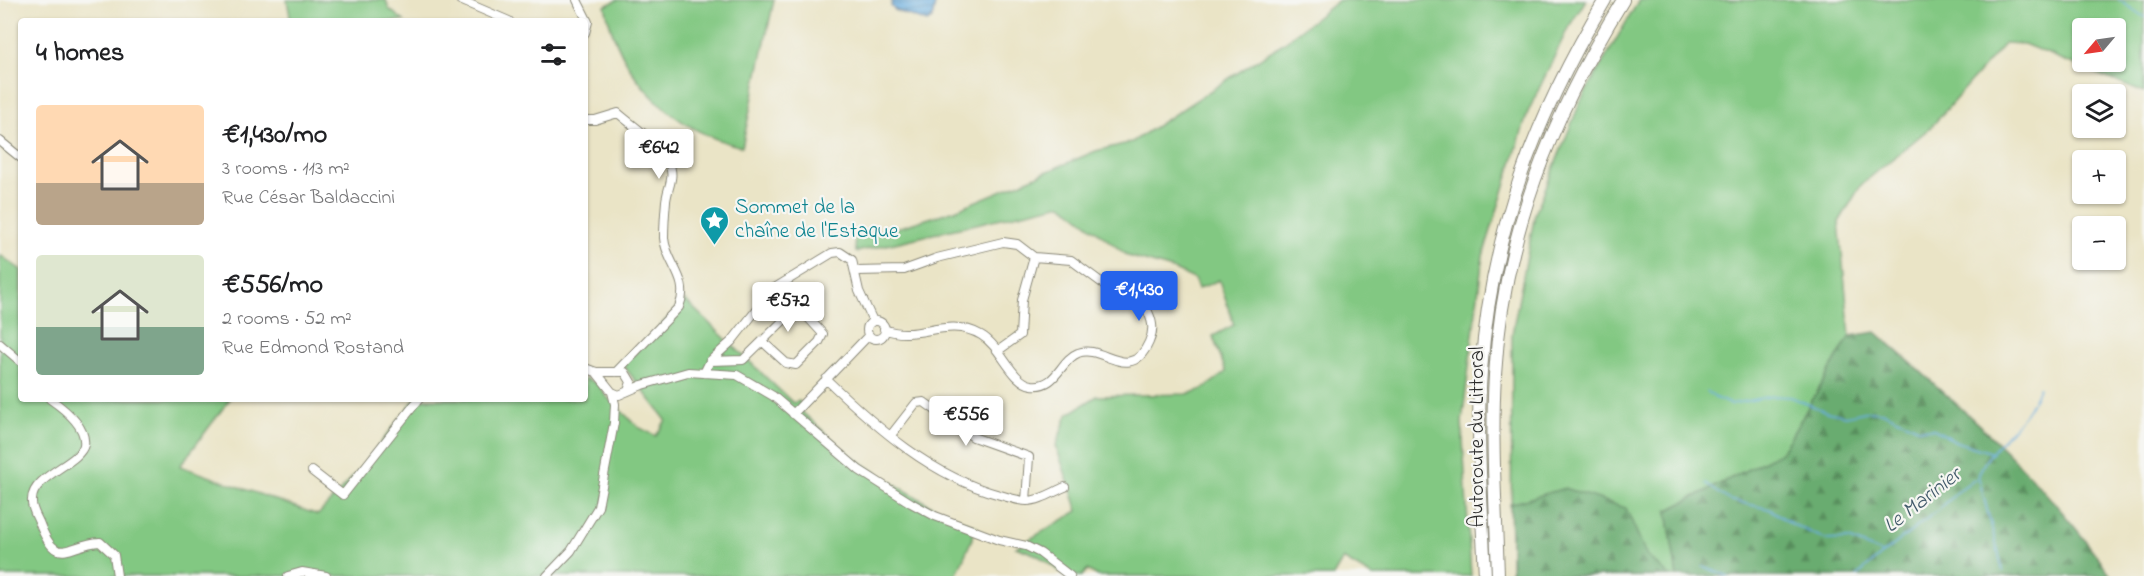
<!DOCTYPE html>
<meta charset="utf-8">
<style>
:root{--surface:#fff;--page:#f6f6f6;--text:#202124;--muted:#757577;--accent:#2563eb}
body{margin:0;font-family:"Indie Flower",sans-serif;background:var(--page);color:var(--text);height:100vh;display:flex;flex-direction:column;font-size:22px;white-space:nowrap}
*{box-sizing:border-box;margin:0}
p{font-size:20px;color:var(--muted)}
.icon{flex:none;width:33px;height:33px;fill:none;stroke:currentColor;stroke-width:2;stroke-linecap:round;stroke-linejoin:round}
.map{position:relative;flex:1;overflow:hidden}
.sheet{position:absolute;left:18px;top:18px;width:570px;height:384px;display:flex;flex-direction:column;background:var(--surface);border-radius:6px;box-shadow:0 2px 4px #0004}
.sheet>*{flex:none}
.needle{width:39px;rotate:241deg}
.buttons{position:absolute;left:2072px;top:18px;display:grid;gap:12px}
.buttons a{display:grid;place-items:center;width:54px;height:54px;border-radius:6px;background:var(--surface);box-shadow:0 2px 4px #0004;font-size:30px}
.price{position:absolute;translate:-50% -51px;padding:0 14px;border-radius:6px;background:#fff;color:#222;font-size:20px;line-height:39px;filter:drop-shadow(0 2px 3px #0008)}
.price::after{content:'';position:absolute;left:50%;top:36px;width:18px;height:14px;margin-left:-9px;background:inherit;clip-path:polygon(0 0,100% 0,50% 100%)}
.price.on{background:var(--accent);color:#fff}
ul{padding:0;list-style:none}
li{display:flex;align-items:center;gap:18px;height:150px;padding:0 18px}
li span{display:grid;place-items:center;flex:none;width:168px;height:120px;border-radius:6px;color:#555}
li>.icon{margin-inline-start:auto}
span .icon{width:72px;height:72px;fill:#fffc;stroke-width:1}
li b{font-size:26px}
h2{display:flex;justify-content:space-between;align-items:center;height:72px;padding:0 18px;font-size:26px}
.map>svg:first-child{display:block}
.green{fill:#82c882;stroke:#567a56;stroke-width:1.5;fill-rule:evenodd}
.forest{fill:url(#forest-firs);stroke:#4a6c4e;stroke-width:1.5}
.water{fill:url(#water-rules);stroke:#4a6c85;stroke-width:1.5}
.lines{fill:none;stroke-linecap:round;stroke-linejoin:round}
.stream{stroke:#6aaedf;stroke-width:1.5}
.minor-casing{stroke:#8a8878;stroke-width:10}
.highway-casing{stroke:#8a8878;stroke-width:14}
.minor{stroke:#fff;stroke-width:8}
.highway{stroke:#fff;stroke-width:12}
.labels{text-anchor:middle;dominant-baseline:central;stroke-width:4.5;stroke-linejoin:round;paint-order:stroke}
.culture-label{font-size:21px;fill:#0d838f;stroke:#f6f6f2;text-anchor:start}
.street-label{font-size:21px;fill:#2b2b2b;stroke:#f6f6f2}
.water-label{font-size:22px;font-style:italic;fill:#41596a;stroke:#f6f6f2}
</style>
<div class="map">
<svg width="2144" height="576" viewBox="0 0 2144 576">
<defs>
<pattern id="forest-firs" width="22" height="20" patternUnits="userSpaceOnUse" patternTransform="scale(1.5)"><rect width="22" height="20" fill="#69ac70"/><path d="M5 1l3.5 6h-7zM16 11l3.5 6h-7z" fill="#578c5c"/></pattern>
<pattern id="water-rules" width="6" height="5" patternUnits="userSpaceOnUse" patternTransform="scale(1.5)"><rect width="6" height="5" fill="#6aaedf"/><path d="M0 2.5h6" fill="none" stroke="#578eb5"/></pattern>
</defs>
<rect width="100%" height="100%" fill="#f6f6f2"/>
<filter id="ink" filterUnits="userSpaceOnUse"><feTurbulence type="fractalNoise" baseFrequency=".0167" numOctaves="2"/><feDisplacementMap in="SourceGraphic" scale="12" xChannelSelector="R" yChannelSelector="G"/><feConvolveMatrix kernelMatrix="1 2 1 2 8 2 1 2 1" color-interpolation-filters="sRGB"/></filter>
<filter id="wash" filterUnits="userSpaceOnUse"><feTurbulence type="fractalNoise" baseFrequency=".008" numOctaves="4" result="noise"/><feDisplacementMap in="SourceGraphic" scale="24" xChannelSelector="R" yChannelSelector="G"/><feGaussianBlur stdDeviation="1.35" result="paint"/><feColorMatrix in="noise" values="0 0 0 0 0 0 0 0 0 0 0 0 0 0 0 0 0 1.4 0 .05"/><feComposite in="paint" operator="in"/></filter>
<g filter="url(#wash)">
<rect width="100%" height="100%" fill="#eae4c6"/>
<!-- green -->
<path class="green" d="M 287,0 L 386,0 L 389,9 L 404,21 L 291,21 Z
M 617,0 L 774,0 L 742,147 C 671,130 620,77 605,6 Z
M 1339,0 L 1586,0 L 1568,28 L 1528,112 L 1483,256 L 1462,422 L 1471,576 L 1372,576 L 1343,559 L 1333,576 L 1098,576 L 1087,570 L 1082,576 L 1066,576 L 1037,555 L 1016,547 L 1078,511 L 1056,446 L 1067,415 L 1097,396 L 1187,394 L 1203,389 L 1226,372 L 1213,336 L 1234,325 L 1219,280 L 1198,289 L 1194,279 L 1172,269 L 1128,256 L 1062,204 L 856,252 L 854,237 L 904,226 L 955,210 L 1096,151 L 1132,142 L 1282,44 Z
M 1639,0 L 2144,0 L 2144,93 L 2024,44 L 2005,43 L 1932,126 L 1861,185 L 1839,222 L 1850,336 L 1782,452 L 1667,511 L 1677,576 L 1511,576 L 1512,334 L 1535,214 L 1581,100 ZM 2082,28 L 2115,28 L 2115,62 L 2082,62 Z
M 0,255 L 21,270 L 21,399 L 230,399 L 180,466 L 318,515 L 360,469 L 415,399 L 585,399 L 585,378 L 598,384 L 607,397 L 638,427 L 656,436 L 666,420 L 623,365 L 685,300 L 793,403 L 799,401 L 803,406 L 802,412 L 850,455 L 881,476 L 935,508 L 977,527 L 956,576 L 0,576 Z"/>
<!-- forest -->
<path class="forest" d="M 1876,332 C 1962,408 2046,480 2111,576 L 1677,576 L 1667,511 L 1782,452 L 1850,336 Z
M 1565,488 L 1626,508 L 1647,556 L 1670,576 L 1512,576 L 1510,504 Z"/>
<!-- water -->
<path class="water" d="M 892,0 L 936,0 L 932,19 L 927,22 L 895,10 L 891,6 Z"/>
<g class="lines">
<!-- stream -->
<path class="stream" d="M 2119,0 L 2144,17
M 1707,391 L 1715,398 L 1731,404 L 1773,396 L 1791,397 L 1827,412 L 1846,416 L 1869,411 L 1882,412 L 1918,428 L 1934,429 L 1957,442 L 1993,453
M 1979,479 L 2003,571
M 1706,484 L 1729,500 L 1769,509 L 1794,525 L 1827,540 L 1849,539 L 1882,553
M 1702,566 L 1728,576
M 1857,576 C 1883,552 1911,532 1938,510 C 1954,497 1959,487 1978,478 C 1984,449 2028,424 2039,387"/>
</g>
</g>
<g filter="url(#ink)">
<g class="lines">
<defs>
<path id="minor" d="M 460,0 L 509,21
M 577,0 L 588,22 L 585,33
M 585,120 L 595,120 L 618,113 C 634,127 658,142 668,161 C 676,177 668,185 666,201 C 665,212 664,226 664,238 C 666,264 691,279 679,307 L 616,372
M 0,141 L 21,158
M 856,271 L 904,270 L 937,258 L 1003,242 L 1017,244 L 1034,257 L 1071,260 L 1109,288 L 1146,308 C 1152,319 1155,329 1149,342 C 1130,385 1102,343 1078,353 C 1060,360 1057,388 1032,385 C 1011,382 1002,347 981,335 C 946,315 917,343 884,329
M867 330a9 9 0 1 1 18 0a9 9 0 1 1-18 0Z
M 0,344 L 21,362
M 999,350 L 1020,335 L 1022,300 L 1034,257
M 710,361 L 743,360 L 794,310 L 803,312 L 823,334 L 819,342 L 796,365 L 786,363 L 763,342
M 585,368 L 596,372 L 625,372 L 631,382 L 628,391
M 596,372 L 612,392 L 619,395 L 642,385 L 688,372 L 737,375 L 773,396 L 859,470 L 911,503 L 935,516 L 999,540 L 1026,546 L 1040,553 L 1070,576
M 704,373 L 710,361 L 732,341 L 773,289 L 832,253 L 840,252 L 852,260 L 859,291 L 873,321
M 826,379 C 876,427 932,477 1000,495 C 1008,497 1018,501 1027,501 C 1040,501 1053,492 1065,487
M 50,399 C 63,408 87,426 84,445 C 80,463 32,476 32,500 C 31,507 36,516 39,522 C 57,570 67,544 100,542 L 114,555 L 117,576
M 793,414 L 869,335
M 891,435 L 916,403 L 924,402 L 973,437 L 1029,457 L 1026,501
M 312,471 L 343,495 L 419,399
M 288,576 L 302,572 L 326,576
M 547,576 L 571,551 L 598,507 L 614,423 L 615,404 L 612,392"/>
<path id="highway" d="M 1485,576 C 1482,508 1476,439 1481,371 C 1491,232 1534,119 1605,0
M 1498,576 C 1496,509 1491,442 1495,375 C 1503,236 1551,117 1623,0"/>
</defs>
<!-- minor casing -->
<use href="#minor" class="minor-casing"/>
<!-- highway casing -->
<use href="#highway" class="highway-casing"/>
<!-- minor -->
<use href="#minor" class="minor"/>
<!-- highway -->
<use href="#highway" class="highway"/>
</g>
</g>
<!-- icons -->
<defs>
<symbol id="sight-pin" viewBox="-11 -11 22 30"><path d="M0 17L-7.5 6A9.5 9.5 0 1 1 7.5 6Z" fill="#0f9aa8" stroke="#f6f6f2"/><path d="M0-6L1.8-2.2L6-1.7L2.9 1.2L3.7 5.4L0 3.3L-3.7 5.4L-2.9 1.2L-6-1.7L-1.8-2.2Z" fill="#fff"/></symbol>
</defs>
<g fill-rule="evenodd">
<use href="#sight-pin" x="698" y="204" width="33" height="45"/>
</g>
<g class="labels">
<!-- culture labels -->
<g class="culture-label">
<text x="735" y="208">Sommet de la<tspan x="735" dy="24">chaîne de l'Estaque</tspan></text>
</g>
<!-- street labels -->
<g class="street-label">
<text transform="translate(1478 437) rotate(-90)">Autoroute du Littoral</text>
</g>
<!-- water labels -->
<g class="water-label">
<text transform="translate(1923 501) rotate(-38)">Le Marinier</text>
</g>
</g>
</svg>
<div class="buttons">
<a><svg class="needle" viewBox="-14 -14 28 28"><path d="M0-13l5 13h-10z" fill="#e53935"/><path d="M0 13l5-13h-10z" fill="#757577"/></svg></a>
<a><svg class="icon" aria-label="layers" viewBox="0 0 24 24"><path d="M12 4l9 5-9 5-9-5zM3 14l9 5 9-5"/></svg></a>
<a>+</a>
<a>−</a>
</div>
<b class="price" style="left:659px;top:180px">€642</b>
<b class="price on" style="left:1139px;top:322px">€1,430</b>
<b class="price" style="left:788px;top:333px">€572</b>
<b class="price" style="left:966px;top:447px">€556</b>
<section class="sheet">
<h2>4 homes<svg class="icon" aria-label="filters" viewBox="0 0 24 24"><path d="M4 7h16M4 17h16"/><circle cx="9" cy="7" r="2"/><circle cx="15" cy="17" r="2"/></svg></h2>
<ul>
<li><span style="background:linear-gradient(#ffd9b3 65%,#b9a48a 0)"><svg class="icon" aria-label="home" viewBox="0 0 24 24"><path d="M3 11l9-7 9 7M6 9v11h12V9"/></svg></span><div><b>€1,430/mo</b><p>3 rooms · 113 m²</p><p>Rue César Baldaccini</p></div></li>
<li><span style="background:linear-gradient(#dfe7d0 60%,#7fa58c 0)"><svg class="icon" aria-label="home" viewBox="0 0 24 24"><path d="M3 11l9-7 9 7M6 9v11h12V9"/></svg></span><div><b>€556/mo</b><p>2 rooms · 52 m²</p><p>Rue Edmond Rostand</p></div></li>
</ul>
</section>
</div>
